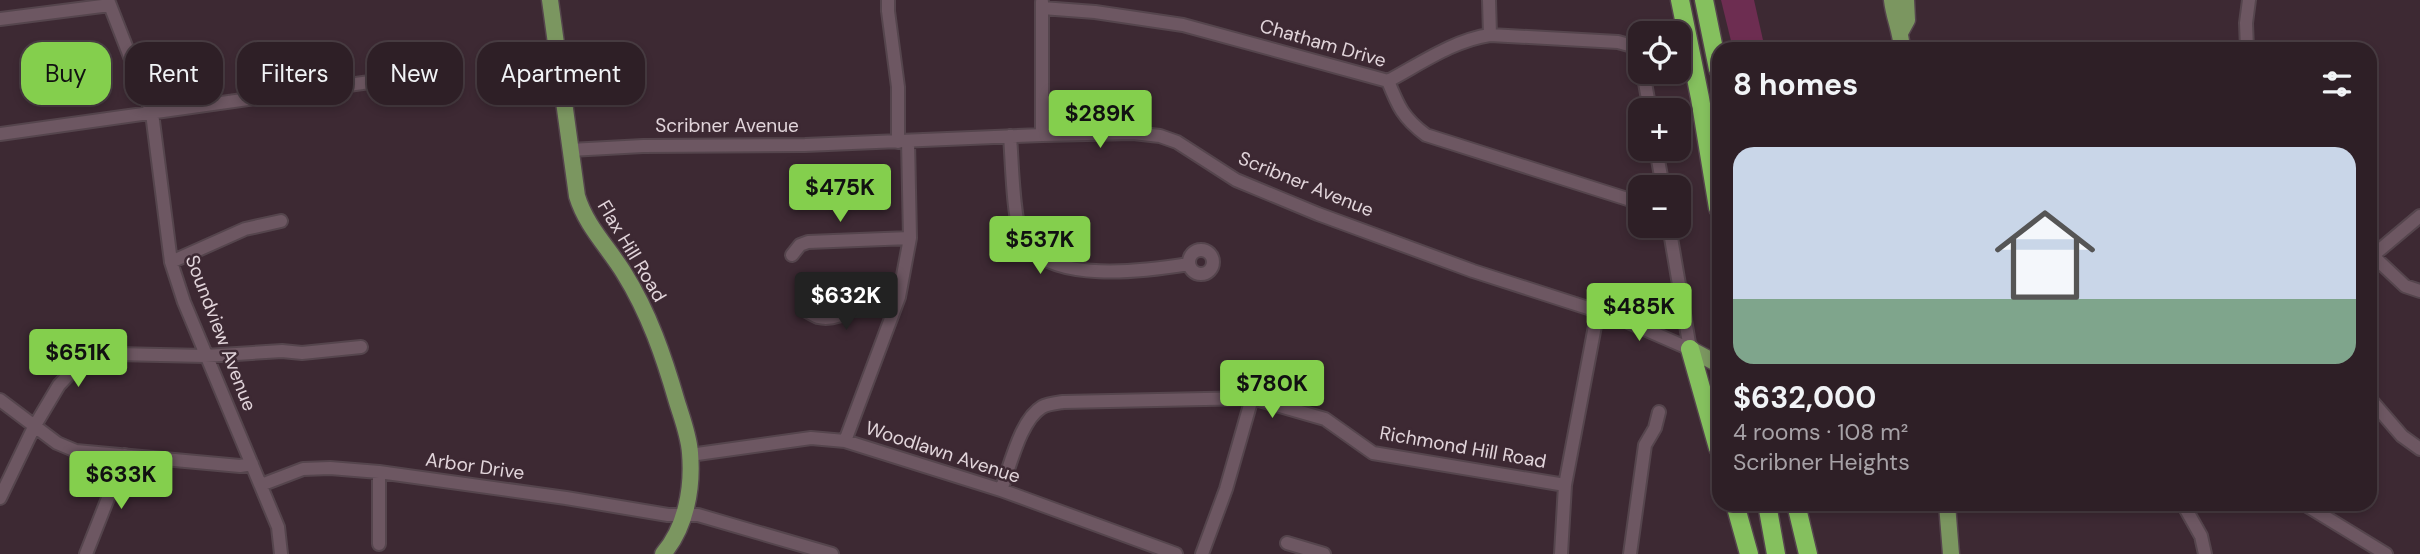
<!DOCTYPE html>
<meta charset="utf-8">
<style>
:root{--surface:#2e1f26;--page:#3a2c32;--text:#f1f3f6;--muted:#a7a2a7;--line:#493d43;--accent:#84cf4d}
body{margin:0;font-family:"DM Sans",sans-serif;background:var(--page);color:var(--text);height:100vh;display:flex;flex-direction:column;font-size:26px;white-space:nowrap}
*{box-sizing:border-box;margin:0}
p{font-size:23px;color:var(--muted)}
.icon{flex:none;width:38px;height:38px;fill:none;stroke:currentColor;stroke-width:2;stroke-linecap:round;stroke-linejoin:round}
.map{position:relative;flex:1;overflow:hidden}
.sheet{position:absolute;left:1712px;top:42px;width:665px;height:469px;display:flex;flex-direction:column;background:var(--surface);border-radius:21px;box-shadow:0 4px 10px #0003,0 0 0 2px var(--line)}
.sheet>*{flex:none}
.hud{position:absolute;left:21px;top:42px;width:665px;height:63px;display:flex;gap:14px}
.buttons{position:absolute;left:1628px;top:21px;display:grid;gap:14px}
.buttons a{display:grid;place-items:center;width:63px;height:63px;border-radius:14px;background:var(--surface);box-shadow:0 4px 10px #0003,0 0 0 2px var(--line);font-size:35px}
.price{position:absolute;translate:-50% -60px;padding:0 16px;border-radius:7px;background:var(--accent);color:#111;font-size:23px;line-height:46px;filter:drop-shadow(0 2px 4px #0008)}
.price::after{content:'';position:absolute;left:50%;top:42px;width:21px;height:16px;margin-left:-10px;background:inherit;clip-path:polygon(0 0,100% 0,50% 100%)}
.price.selected{background:#222;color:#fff}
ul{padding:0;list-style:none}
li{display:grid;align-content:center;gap:14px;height:371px;padding:0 21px}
li span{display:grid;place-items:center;height:217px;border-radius:21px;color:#555}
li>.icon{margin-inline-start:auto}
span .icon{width:126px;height:126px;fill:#fffc;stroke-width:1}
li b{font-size:30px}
h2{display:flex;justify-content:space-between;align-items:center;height:84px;padding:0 21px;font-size:30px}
.pill{padding:0 24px;border-radius:21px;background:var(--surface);box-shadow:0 4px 10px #0003,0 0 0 2px var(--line);font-size:24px;line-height:63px}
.pill.selected{background:var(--accent);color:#111}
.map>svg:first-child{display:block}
.green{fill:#6d2d51}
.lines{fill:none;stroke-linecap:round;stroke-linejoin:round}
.minor-casing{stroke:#55454d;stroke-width:16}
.major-casing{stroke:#55454d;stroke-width:19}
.highway-casing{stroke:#55454d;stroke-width:21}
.minor{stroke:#6d5762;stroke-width:12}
.major{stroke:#7b9660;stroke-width:16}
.highway{stroke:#85c05e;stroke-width:18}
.labels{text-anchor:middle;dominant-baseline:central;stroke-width:5;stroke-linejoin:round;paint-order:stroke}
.street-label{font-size:19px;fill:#e2d5db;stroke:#3d2933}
</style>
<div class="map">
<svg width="2420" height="554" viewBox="0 0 2420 554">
<rect width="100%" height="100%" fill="#3d2933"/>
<!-- green -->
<path class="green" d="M 1721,0 L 1754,0 L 1765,49 L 1733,49 Z"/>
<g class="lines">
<defs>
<path id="minor" d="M 108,0 L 152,113 L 171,262 L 184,302 L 278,527 L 281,554
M 888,0 L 888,11 L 898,87 L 898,142
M 1489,0 L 1490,35
M 1042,2 L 1042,135
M 1042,8 L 1095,12 L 1183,25 L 1388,81
M 0,19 L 110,5
M 2247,49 L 2246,23 L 2249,0
M 1643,72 L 1650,110
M 1388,81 C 1398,106 1403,118 1426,135 L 1640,203
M 1388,81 C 1420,64 1454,40 1490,35 L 1618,42 L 1636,47 L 1640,54
M 0,134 L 384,80
M 1010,136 C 1012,160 1013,220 1022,238 C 1047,285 1146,271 1189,264
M 1656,149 L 1663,187
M 570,150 L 643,146 L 805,145 L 1042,135 L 1133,133 L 1160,136 L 1177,142 L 1236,180 L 1318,214 L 1473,271 L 1619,318 L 1690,349
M 1669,226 L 1690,349
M1189 262a12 12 0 1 1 24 0a12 12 0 1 1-24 0Z
M 792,255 L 800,245 L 808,242 L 910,238
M 2372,255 L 2405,286 L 2420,291
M 2370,258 L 2420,216
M 171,262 L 245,229 L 281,221
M 803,309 C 807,311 813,315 818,317 C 848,324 870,288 899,297
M 2370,399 L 2402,436 L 2420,449
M 0,400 L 57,443 L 76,451 L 240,466 L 252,464
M 845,441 L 899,297 L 910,238 L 908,141
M 690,455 L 811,438 L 845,441 L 1001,490 L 1176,554
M 261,485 L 303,469 L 330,468 L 379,472 L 566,498 L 668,515 L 698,515 L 832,554
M 1001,490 C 1010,467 1020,420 1042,407 C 1047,404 1056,403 1063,402 L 1252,398 L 1325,419 L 1373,453 L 1565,485
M 0,498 L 34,427 L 59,385 L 75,368 L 91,359 L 116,354 L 205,356 L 282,351 L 302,353 L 361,347
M 2183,504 L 2201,536 L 2205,554
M 2304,504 L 2386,554
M 1287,543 L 1324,554
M 379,544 L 379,472
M 86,554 L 125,455
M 1202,554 L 1226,489 L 1252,398
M 1561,554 L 1565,485 L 1598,310
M 1630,554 L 1645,445 L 1655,428 L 1659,412"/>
<path id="major" d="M 550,0 L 577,196 C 586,226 608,247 624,273 C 649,313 664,357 677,402 C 682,418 689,436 690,453 C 693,488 686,527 663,554
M 1892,0 C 1894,18 1901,31 1902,49
M 1901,31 L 1907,20 L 1906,0
M 1690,349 L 1718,364
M 1947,504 L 1951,554"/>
<path id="highway" d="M 1680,0 L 1700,98 L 1718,208
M 1704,0 L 1718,69
M 1690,349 L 1718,448
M 1735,504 L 1749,554
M 1767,504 L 1776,554
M 1796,504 L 1808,554"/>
</defs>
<!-- minor casing -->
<use href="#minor" class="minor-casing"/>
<!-- major casing -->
<use href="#major" class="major-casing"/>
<!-- highway casing -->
<use href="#highway" class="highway-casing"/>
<!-- minor -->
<use href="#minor" class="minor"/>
<!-- major -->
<use href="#major" class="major"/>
<!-- highway -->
<use href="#highway" class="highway"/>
</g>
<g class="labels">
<!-- street labels -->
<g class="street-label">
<text transform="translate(1323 43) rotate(16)">Chatham Drive</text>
<text x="727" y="125">Scribner Avenue</text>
<text transform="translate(1306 184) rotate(22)">Scribner Avenue</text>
<text transform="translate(632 251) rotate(59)">Flax Hill Road</text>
<text transform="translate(221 333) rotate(69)">Soundview Avenue</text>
<text transform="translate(1463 447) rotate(10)">Richmond Hill Road</text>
<text transform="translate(943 452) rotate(18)">Woodlawn Avenue</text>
<text transform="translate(475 466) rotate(8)">Arbor Drive</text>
</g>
</g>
</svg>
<div class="buttons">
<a><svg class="icon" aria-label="locate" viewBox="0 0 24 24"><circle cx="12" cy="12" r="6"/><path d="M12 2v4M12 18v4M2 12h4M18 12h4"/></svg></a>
<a>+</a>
<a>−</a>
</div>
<b class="price" style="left:1100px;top:150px">$289K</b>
<b class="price" style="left:840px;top:224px">$475K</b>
<b class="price" style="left:1040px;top:276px">$537K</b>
<b class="price selected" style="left:846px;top:332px">$632K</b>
<b class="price" style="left:1639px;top:343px">$485K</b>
<b class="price" style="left:78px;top:389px">$651K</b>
<b class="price" style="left:1272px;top:420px">$780K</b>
<b class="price" style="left:121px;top:511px">$633K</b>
<div class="hud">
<a class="pill selected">Buy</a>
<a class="pill">Rent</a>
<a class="pill">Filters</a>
<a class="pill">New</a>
<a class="pill">Apartment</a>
</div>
<section class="sheet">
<h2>8 homes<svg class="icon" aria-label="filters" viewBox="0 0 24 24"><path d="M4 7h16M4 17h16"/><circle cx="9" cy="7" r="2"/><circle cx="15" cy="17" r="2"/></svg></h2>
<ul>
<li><span style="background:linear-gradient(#c9d6e8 70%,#7fa58c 0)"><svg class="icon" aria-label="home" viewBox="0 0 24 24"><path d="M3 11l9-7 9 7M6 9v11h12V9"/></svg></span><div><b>$632,000</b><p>4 rooms · 108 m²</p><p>Scribner Heights</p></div></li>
</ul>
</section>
</div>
